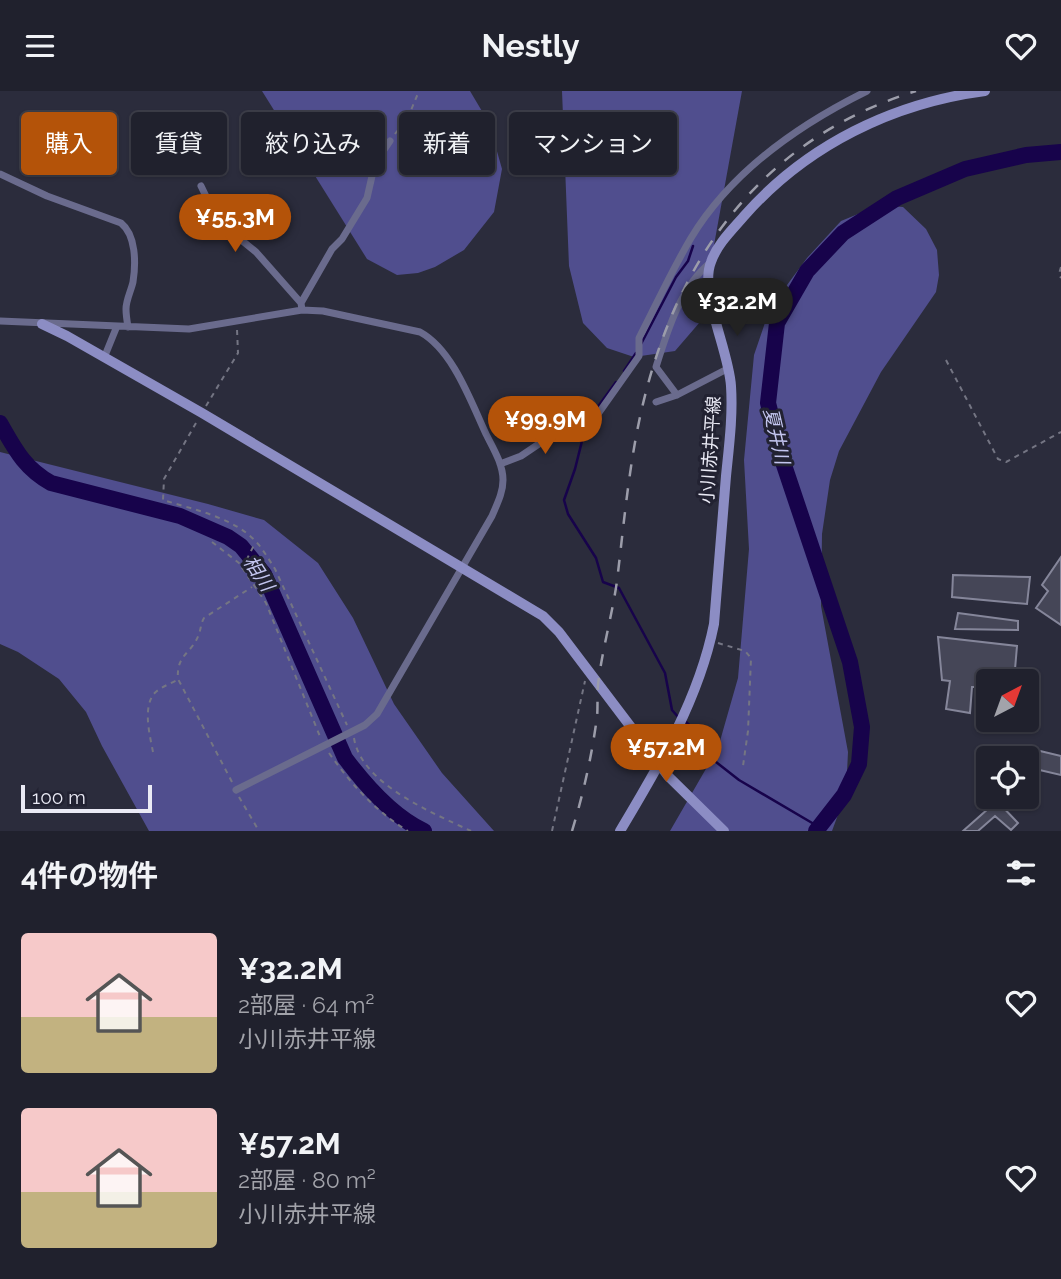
<!DOCTYPE html>
<html lang="ja">
<meta charset="utf-8">
<style>
:root{--surface:#20212d;--page:#2d2e39;--text:#f1f3f6;--muted:#a2a3aa;--line:#3d3e49;--accent:#b45309}
body{margin:0;font-family:Raleway,"Noto Sans JP",sans-serif;background:var(--page);color:var(--text);height:100vh;display:flex;flex-direction:column;font-size:26px;white-space:nowrap}
*{box-sizing:border-box;margin:0}
p{font-size:23px;color:var(--muted)}
.icon{flex:none;width:38px;height:38px;fill:none;stroke:currentColor;stroke-width:2;stroke-linecap:round;stroke-linejoin:round}
.map{position:relative;height:740px;overflow:hidden}
.panel{display:flex;flex-direction:column;background:var(--surface);flex:1}
.panel>*{flex:none}
.guide{position:absolute;left:21px;top:21px;width:700px;height:63px;display:flex;gap:14px}
.needle{width:46px;rotate:41deg}
.tools{position:absolute;left:976px;top:578px;display:grid;gap:14px}
.tools a{display:grid;place-items:center;width:63px;height:63px;border-radius:7px;background:var(--surface);box-shadow:0 2px 5px #0004,0 0 0 2px var(--line);font-size:35px}
.scale{position:absolute;left:21px;bottom:18px;width:131px;box-sizing:border-box;padding-left:7px;border:4px solid #eaeaf5;border-top:0;font-size:19px;line-height:24px;white-space:nowrap;color:#eaeaf5;-webkit-text-stroke:5px #222232;paint-order:stroke}
.price{position:absolute;translate:-50% -60px;padding:0 16px;border-radius:24px;background:var(--accent);color:#fff;font-size:23px;line-height:46px;filter:drop-shadow(0 2px 4px #0008)}
.price::after{content:'';position:absolute;left:50%;top:42px;width:21px;height:16px;margin-left:-10px;background:inherit;clip-path:polygon(0 0,100% 0,50% 100%)}
.price.active{background:#222;color:#fff}
ul{padding:0;list-style:none}
li{display:flex;align-items:center;gap:21px;height:175px;padding:0 21px}
li span{display:grid;place-items:center;flex:none;width:196px;height:140px;border-radius:7px;color:#555}
li>.icon{margin-inline-start:auto}
span .icon{width:84px;height:84px;fill:#fffc;stroke-width:1}
li b{font-size:30px}
h2{display:flex;justify-content:space-between;align-items:center;height:84px;padding:0 21px;font-size:30px}
.tag{padding:0 24px;border-radius:7px;background:var(--surface);box-shadow:0 2px 5px #0004,0 0 0 2px var(--line);font-size:24px;line-height:63px}
.tag.active{background:var(--accent);color:#fff}
header{display:flex;justify-content:space-between;align-items:center;height:91px;padding:0 21px;background:var(--surface);font-size:32px;font-weight:700}
.map>svg:first-child{display:block}
.green{fill:#504e8e}
.lines{fill:none;stroke-linecap:round;stroke-linejoin:round}
.stream{stroke:#17034b;stroke-width:2.5}
.river{stroke:#17034b;stroke-width:16}
.building{fill:#454657;stroke:#85869a;stroke-width:2}
.path{stroke:#747583;stroke-width:2;stroke-dasharray:5 5;stroke-linecap:butt}
.street{stroke:#6a6b8d;stroke-width:7}
.secondary{stroke:#8c8dc4;stroke-width:10}
.rail{stroke:#9c9daa;stroke-width:2.5;stroke-dasharray:12 12;stroke-linecap:butt}
.labels{text-anchor:middle;dominant-baseline:central;stroke-width:6;stroke-linejoin:round;paint-order:stroke}
.street-label{font-size:18px;fill:#eaeaf5;stroke:#222232}
.water-label{font-size:19px;font-style:italic;fill:#c3c5ef;stroke:#222232}
</style>
<header><svg class="icon" aria-label="menu" viewBox="0 0 24 24"><path d="M4 6h16M4 12h16M4 18h16"/></svg>Nestly<svg class="icon" aria-label="heart" viewBox="0 0 24 24"><path d="M12 20l-8-8c-3-5 5-10 8-4 3-6 11-1 8 4z"/></svg></header>
<div class="map">
<svg width="1061" height="740" viewBox="0 0 1061 740">
<rect width="100%" height="100%" fill="#2b2c3c"/>
<!-- green -->
<path class="green" d="M 262,0 L 470,0 L 489,32 L 502,78 L 494,121 L 464,159 L 435,176 L 418,182 L 397,184 L 367,168 Z
M 562,0 L 742,0 L 700,231 L 675,260 L 634,266 L 607,257 L 583,232 L 569,175 Z
M 880,114 L 903,116 L 926,138 L 937,159 L 939,184 L 936,201 L 881,281 L 839,360 L 830,389 L 822,443 L 821,515 L 848,661 L 846,702 L 832,740 L 670,740 L 718,657 L 738,587 L 749,458 L 744,369 L 754,264 L 770,217 L 807,167 L 841,130 Z
M 0,361 L 208,413 L 264,429 L 318,472 L 353,527 L 394,613 L 442,682 L 494,740 L 149,740 L 102,655 L 86,621 L 59,588 L 18,561 L 0,553 Z"/>
<g class="lines">
<!-- stream -->
<path class="stream" d="M 641,253 L 676,186 L 688,170 L 693,155
M 624,280 L 636,262
M 589,328 L 616,291
M 586,334 L 575,378 L 564,409 L 568,423 L 596,467 L 603,491 L 619,497 L 665,582 L 672,619 L 679,627
M 685,630 L 707,651 L 716,671 L 739,689 L 819,736"/>
<!-- river -->
<path class="river" d="M 0,332 C 15,358 24,377 51,392 L 180,425 L 228,446 L 241,455 L 264,483 L 345,667 C 366,695 392,725 424,740
M 816,740 L 844,704 L 859,673 L 862,636 L 850,571 L 784,374 L 768,312 L 777,232 L 807,180 L 843,142 L 897,107 L 965,78 L 1026,64 L 1061,61"/>
</g>
<!-- building -->
<path class="building" d="M 1061,466 L 1061,534 L 1036,517 L 1048,500 L 1042,494 Z
M 953,484 L 1030,486 L 1027,513 L 952,506 Z
M 958,522 L 1018,530 L 1018,539 L 955,538 Z
M 938,546 L 1017,555 L 1014,590 L 989,590 L 989,596 L 972,596 L 970,622 L 946,618 L 950,590 L 942,589 Z
M 1036,659 L 1061,665 L 1061,684 L 1031,677 Z
M 997,710 L 1018,732 L 1011,739 L 995,725 L 978,740 L 963,740 Z"/>
<g class="lines">
<!-- path -->
<path class="path" d="M 395,43 L 409,24 L 419,0
M 1061,176 L 1059,183 L 1061,187
M 946,269 L 998,368 L 1006,371 L 1061,341
M 206,315 L 238,262 L 237,238
M 196,332 L 164,388 L 163,409 C 195,419 237,427 259,454 C 265,462 270,470 275,478 L 347,634
M 212,451 L 239,472 L 266,512 L 321,648
M 242,478 L 255,452
M 718,552 L 745,560 L 751,567 L 748,640 L 743,675
M 354,647 C 361,693 433,722 471,740
M 153,661 C 150,645 143,619 153,604 C 158,597 170,593 177,589
M 329,662 C 351,693 375,720 408,740
M 232,691 L 178,588 C 176,563 192,563 199,543 C 201,537 201,532 204,527 L 252,496
M 239,706 L 259,740
M 552,740 L 585,590"/>
<!-- street -->
<path class="street" d="M 0,83 L 47,105 L 121,132 C 136,144 136,172 133,191 C 131,200 126,209 126,218 C 126,224 127,230 128,236
M 201,95 L 218,130 L 256,161 L 301,212
M 302,219 L 301,212 L 332,158 L 342,148 L 367,107 L 375,72 L 390,50
M 0,230 L 189,238 L 302,219 L 323,220 L 420,241 C 453,259 471,311 486,343 C 493,357 503,373 503,389 C 503,402 497,413 492,425 L 377,623 L 365,634 L 236,699
M 104,267 L 117,235
M 677,304 L 656,276 C 667,241 681,195 710,172
M 656,311 L 677,304 L 729,277
M 500,373 L 521,365 L 564,336 L 593,330 L 639,265 L 639,247 C 656,214 672,179 691,147 C 731,81 800,33 867,0"/>
<!-- secondary -->
<path class="secondary" d="M 42,233 L 67,245 L 202,322 L 543,525 L 559,541 L 668,685 L 724,740
M 620,740 C 659,675 699,608 714,533 C 718,484 722,434 726,385 C 729,355 733,325 731,295 C 729,260 699,201 711,171 C 717,153 733,138 745,124 C 807,54 893,12 985,0"/>
<!-- rail -->
<path class="rail" d="M 572,740 C 583,704 592,664 597,626 C 598,616 597,605 598,594 C 602,559 612,525 617,490 C 624,432 629,373 642,317 C 677,165 764,47 916,0"/>
</g>
<g class="labels">
<!-- street labels -->
<g class="street-label">
<text transform="translate(710 359) rotate(-86)">小川赤井平線</text>
</g>
<!-- water labels -->
<g class="water-label">
<text transform="translate(777 345) rotate(77)">夏井川</text>
<text transform="translate(259 482) rotate(57)">相川</text>
</g>
</g>
</svg>
<div class="tools">
<a><svg class="needle" viewBox="-14 -14 28 28"><path d="M0-13l5 13h-10z" fill="#e53935"/><path d="M0 13l5-13h-10z" fill="#a2a3aa"/></svg></a>
<a><svg class="icon" aria-label="locate" viewBox="0 0 24 24"><circle cx="12" cy="12" r="6"/><path d="M12 2v4M12 18v4M2 12h4M18 12h4"/></svg></a>
</div>
<div class="scale">100 m</div>
<b class="price" style="left:235px;top:163px">¥55.3M</b>
<b class="price active" style="left:737px;top:247px">¥32.2M</b>
<b class="price" style="left:545px;top:365px">¥99.9M</b>
<b class="price" style="left:666px;top:693px">¥57.2M</b>
<div class="guide">
<a class="tag active">購入</a>
<a class="tag">賃貸</a>
<a class="tag">絞り込み</a>
<a class="tag">新着</a>
<a class="tag">マンション</a>
</div>
</div>
<section class="panel">
<h2>4件の物件<svg class="icon" aria-label="filters" viewBox="0 0 24 24"><path d="M4 7h16M4 17h16"/><circle cx="9" cy="7" r="2"/><circle cx="15" cy="17" r="2"/></svg></h2>
<ul>
<li><span style="background:linear-gradient(#f6c9c9 60%,#c2b280 0)"><svg class="icon" aria-label="home" viewBox="0 0 24 24"><path d="M3 11l9-7 9 7M6 9v11h12V9"/></svg></span><div><b>¥32.2M</b><p>2部屋 · 64 m²</p><p>小川赤井平線</p></div><svg class="icon" aria-label="heart" viewBox="0 0 24 24"><path d="M12 20l-8-8c-3-5 5-10 8-4 3-6 11-1 8 4z"/></svg></li>
<li><span style="background:linear-gradient(#f6c9c9 60%,#c2b280 0)"><svg class="icon" aria-label="home" viewBox="0 0 24 24"><path d="M3 11l9-7 9 7M6 9v11h12V9"/></svg></span><div><b>¥57.2M</b><p>2部屋 · 80 m²</p><p>小川赤井平線</p></div><svg class="icon" aria-label="heart" viewBox="0 0 24 24"><path d="M12 20l-8-8c-3-5 5-10 8-4 3-6 11-1 8 4z"/></svg></li>
</ul>
</section>
